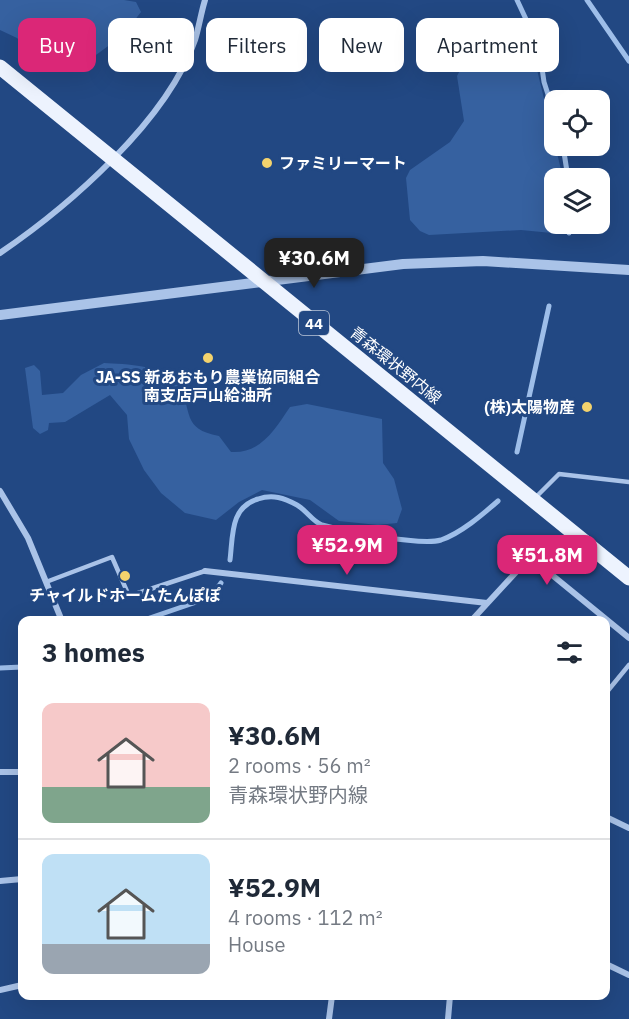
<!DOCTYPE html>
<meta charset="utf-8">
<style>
:root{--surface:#fff;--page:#f2f2f3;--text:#1f2937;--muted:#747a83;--line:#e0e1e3;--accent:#db2777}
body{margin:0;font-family:"IBM Plex Sans","Noto Sans JP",sans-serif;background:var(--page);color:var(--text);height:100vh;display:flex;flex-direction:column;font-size:22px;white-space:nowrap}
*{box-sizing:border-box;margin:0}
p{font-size:20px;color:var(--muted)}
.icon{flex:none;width:33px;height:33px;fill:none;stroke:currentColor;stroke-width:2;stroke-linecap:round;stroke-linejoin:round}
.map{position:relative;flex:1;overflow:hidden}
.sheet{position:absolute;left:18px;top:616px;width:592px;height:384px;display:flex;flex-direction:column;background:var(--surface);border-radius:12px;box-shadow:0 6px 24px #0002}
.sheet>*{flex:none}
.top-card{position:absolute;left:18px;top:18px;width:594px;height:54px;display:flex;gap:12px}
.buttons{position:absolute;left:544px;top:90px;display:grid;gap:12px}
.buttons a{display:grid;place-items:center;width:66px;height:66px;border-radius:12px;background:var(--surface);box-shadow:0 6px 24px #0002;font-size:30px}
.price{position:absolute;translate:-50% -51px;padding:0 14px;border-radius:12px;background:var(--accent);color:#fff;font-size:20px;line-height:39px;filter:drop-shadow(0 2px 3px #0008)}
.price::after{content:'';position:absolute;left:50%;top:36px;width:18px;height:14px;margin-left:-9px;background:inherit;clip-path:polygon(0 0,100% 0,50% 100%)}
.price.on{background:#222;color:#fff}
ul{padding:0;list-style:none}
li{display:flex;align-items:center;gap:18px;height:150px;padding:0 24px}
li+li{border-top:2px solid var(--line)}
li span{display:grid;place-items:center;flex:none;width:168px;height:120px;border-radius:12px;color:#555}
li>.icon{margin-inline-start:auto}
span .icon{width:72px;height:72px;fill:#fffc;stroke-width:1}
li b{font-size:26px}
h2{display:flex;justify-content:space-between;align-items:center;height:72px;padding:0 24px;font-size:26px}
.tag{padding:0 21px;border-radius:12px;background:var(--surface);box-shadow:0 6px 24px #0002;font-size:21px;line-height:54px}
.tag.on{background:var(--accent);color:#fff}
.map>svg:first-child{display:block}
.green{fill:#3661a0}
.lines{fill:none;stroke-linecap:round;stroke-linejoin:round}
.stream{stroke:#9ebee9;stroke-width:5}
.service{stroke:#aac3e8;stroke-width:4.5}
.minor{stroke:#aac3e8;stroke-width:6}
.tertiary{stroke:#aac3e8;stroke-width:10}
.primary{stroke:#edf3fe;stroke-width:15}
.poi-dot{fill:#f4d36d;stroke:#224883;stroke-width:2}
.labels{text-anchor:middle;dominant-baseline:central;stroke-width:6;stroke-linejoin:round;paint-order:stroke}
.shield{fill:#224883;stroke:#bdc8da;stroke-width:1.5}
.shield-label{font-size:15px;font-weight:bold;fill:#fff}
.poi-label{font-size:16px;font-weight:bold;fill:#fff;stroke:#224883}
.street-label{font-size:16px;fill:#fff;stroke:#224883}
</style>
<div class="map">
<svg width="629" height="1019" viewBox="0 0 629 1019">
<rect width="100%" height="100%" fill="#224883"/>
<!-- green -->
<path class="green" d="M 0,0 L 124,0 L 136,2 L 141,12 C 122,38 96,57 68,72 L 47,67 L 17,38 L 0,30 Z
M 518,50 L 533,53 L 563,178 L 555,178 L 555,224 L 566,224 L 552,233 L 521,230 L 429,235 L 420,231 L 410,220 L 406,178 L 410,170 L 450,142 L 464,121 L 457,76 L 464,63 Z
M 104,363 C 124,364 168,365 179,385 C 193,411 181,429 219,436 L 231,452 C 261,454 275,429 290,407 L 307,404 L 382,419 L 383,463 L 394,479 L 402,509 L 397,523 L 378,525 L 339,521 L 310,500 L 262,490 L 239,502 L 216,520 L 185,513 L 161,493 L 144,470 L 129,439 L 127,415 L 110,395 L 65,422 L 49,423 L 48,430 L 40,434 L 33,428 L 25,368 L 34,365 L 40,371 L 42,395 L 63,393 L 81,375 Z"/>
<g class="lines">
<!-- stream -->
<path class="stream" d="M 517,0 L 539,47 L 544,82 L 555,116
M 587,0 L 629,61
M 563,146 L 568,178
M 569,233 L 570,224
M 517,452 L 549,306
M 230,560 C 233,536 230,507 258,499 C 273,494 284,498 297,505 C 306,510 313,522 322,525 C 344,531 421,546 441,540 C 461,533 482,515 498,501
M 141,621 L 211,597 L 221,583
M 0,668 L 22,667"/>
<!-- service -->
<path class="service" d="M 535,498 L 559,474 L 629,482
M 46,582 L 112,557 L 129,596 L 205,571
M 606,693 L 629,665"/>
<!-- minor -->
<path class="minor" d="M 0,253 C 69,206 167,121 195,40 C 199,27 201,13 205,0
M 0,491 L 28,538 L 62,621
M 205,571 L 487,603
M 471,621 L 530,557 L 629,638
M 0,772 L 22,772
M 606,817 L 629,828
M 0,881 L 22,879
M 606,964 L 629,975
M 0,990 L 22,985
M 201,996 L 206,996
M 329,1019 L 332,996
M 448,1019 L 450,996"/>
<!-- tertiary -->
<path class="tertiary" d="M 0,315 L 403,264 L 483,261 L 629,270"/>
<!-- primary -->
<path class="primary" d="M 0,67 L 629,578"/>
</g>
<!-- markers -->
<g class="poi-dot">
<circle cx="267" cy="163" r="6"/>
<circle cx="208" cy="358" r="6"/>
<circle cx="587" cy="407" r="6"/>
<circle cx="125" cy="576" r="6"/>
</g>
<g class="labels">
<!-- shield labels -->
<rect class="shield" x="299" y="311" width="30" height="24" rx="4.5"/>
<g class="shield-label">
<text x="314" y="323">44</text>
</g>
<!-- poi labels -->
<g class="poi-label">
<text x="279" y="163" text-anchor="start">ファミリーマート</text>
<text x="208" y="377">JA-SS 新あおもり農業協同組合<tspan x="208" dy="18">南支店戸山給油所</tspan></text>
<text x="575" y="407" text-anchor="end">(株)太陽物産</text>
<text x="125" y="595">チャイルドホームたんぽぽ</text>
</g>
<!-- street labels -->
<g class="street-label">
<text transform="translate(396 365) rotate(39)">青森環状野内線</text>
</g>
</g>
</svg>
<div class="buttons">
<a><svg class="icon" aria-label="locate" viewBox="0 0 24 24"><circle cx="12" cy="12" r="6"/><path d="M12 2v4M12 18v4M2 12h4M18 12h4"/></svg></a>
<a><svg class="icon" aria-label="layers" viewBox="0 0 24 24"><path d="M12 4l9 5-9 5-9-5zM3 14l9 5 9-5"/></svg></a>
</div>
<b class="price on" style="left:314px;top:289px">¥30.6M</b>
<b class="price" style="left:347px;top:576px">¥52.9M</b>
<b class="price" style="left:547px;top:586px">¥51.8M</b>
<div class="top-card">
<a class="tag on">Buy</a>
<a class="tag">Rent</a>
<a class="tag">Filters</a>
<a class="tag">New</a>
<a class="tag">Apartment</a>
</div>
<section class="sheet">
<h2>3 homes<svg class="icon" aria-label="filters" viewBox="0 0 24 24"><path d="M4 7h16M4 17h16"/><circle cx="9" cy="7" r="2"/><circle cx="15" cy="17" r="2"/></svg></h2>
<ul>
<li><span style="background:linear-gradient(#f6c9c9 70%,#7fa58c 0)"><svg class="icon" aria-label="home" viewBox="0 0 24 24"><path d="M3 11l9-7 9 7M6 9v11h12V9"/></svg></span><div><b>¥30.6M</b><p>2 rooms · 56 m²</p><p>青森環状野内線</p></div></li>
<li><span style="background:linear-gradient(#bfe0f5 75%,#9aa5b1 0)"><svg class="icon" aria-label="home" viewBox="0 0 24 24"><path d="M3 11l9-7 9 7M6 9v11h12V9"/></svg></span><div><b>¥52.9M</b><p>4 rooms · 112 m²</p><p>House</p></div></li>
</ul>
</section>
</div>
